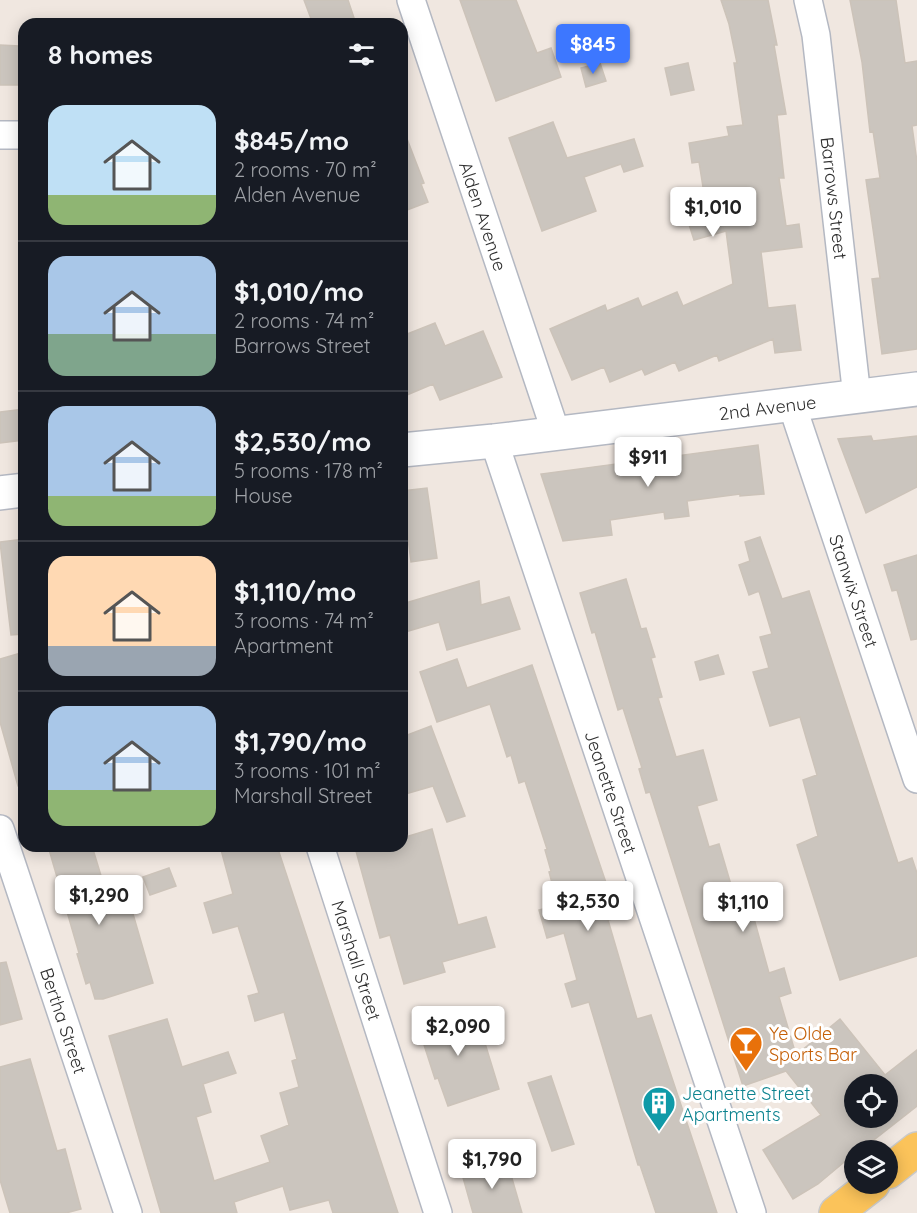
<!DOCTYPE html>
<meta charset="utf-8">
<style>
:root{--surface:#171b24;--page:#242831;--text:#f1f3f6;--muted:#9ea1a6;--line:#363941;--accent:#3d77ff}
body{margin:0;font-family:Quicksand,sans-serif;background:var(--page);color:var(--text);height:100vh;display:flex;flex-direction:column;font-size:22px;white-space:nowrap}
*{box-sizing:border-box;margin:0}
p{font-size:20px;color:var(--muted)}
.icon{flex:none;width:33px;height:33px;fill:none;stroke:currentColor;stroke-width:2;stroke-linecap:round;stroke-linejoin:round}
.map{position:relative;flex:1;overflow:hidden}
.drawer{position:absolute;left:18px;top:18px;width:390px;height:834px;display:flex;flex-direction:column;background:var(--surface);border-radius:18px;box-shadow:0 3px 15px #0003}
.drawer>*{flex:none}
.buttons{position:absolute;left:844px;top:1074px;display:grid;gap:12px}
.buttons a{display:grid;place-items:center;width:54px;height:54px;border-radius:50%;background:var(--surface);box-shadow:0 3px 15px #0003;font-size:30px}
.price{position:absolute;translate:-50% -51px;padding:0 14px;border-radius:6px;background:#fff;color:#222;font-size:20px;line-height:39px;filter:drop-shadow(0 2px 3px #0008)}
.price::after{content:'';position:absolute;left:50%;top:36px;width:18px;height:14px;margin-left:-9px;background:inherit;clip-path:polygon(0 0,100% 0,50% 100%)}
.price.selected{background:var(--accent);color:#fff}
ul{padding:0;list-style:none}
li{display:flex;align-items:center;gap:18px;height:150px;padding:0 30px}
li+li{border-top:2px solid var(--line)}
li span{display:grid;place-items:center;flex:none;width:168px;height:120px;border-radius:18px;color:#555}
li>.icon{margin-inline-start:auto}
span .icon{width:72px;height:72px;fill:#fffc;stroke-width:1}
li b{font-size:26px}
h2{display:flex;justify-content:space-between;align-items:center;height:72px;padding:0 30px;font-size:26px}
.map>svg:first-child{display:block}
.building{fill:#cbc5be;stroke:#ccc3b9;stroke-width:1.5;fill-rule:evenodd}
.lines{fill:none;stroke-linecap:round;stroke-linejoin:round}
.street-casing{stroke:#b4b8c2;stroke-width:30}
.secondary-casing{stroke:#b4b8c2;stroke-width:36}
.primary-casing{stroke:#c9c9c9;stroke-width:36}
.street{stroke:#fff;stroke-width:27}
.secondary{stroke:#fff;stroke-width:33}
.primary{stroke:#fbc35a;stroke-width:33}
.labels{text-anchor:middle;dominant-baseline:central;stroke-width:6;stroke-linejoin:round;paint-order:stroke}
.street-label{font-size:18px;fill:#2e2e2e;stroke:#fff}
.food-label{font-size:18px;fill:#c56008;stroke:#fff;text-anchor:start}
.culture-label{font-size:18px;fill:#0d838f;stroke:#fff;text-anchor:start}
</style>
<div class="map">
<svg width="917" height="1213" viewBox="0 0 917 1213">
<rect width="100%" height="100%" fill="#f0e7e0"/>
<!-- building -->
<path class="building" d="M 304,0 L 348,0 L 356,24 L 313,24 Z
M 460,0 L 516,0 L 537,53 L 551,48 L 561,77 L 496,101 Z
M 721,0 L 768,0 L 777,45 L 774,45 L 786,114 L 777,115 L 784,178 L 779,178 L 786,226 L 799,224 L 802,247 L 761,252 L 768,308 L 795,305 L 801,350 L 775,353 L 773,339 L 719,361 L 717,355 L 679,371 L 675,362 L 645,375 L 642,369 L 610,382 L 604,367 L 572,380 L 550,329 L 605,305 L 607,311 L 638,298 L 642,307 L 677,292 L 683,306 L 733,284 L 726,231 L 694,240 L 687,218 L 707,212 L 699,162 L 692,163 L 689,143 L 729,136 L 727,127 L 743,125 L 734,63 L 737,63 L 729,24 Z
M 850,0 L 896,0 L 905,63 L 917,61 L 917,125 L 912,126 L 917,162 L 917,349 L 882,354 L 872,279 L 880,278 L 866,180 L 880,178 L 873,131 L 870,132 L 862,62 Z
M 0,45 L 19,46 L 19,85 L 0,85 Z
M 600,63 L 606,81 L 586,87 L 581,68 Z
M 688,63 L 694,90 L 671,95 L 665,68 Z
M 553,122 L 567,158 L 634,139 L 643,166 L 624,172 L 621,164 L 584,177 L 596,211 L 542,231 L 509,138 Z
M 402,131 L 404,131 L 424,183 L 421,184 L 428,202 L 402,212 Z
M 435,323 L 445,346 L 483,331 L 502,377 L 440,400 L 433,384 L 402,397 L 402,336 Z
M 24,409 L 24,440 L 0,443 L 0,412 Z
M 871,436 L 873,441 L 917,436 L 917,487 L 866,513 L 838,439 Z
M 758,445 L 764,494 L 740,496 L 740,494 L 687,501 L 689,516 L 665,519 L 664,512 L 610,520 L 612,535 L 563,541 L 541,474 Z
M 427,488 L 437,558 L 411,562 L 402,491 Z
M 760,537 L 782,599 L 809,591 L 898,863 L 912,858 L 917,873 L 917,956 L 840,980 L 797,845 L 818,836 L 803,780 L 817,775 L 800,717 L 770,726 L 753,672 L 769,668 L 760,637 L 772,634 L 759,591 L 749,595 L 739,565 L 750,561 L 745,542 Z
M 24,539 L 24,634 L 11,635 L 0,542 Z
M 917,555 L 917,639 L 911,640 L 897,590 L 892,591 L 884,565 Z
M 626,579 L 641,629 L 646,628 L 655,657 L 651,658 L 662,697 L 658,698 L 676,757 L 703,750 L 717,800 L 697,806 L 709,847 L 719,844 L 734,895 L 751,890 L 758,913 L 753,915 L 769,973 L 784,968 L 791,993 L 779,997 L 796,1055 L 840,1019 L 885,1075 L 917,1050 L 917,1106 L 861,1150 L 855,1150 L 855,1153 L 818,1184 L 793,1199 L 763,1150 L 821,1115 L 786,1071 L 743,1086 L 650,792 L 646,793 L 639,769 L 642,768 L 623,708 L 618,710 L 595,632 L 592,633 L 580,593 ZM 855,1084 L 888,1084 L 888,1118 L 855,1118 Z
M 479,581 L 481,605 L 509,597 L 520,629 L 447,650 L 439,622 L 402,633 L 402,604 Z
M 24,652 L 24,785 L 18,786 L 0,722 L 0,659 Z
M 718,655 L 724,674 L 700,680 L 695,662 Z
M 457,659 L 467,688 L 532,665 L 618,918 L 608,920 L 637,1019 L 651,1015 L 717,1213 L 656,1213 L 640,1165 L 638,1165 L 589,1002 L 572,1007 L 565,984 L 577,980 L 564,933 L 547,938 L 539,910 L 558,905 L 549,872 L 551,871 L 545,850 L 547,849 L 525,781 L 519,783 L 511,755 L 507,757 L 490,704 L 437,722 L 420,672 Z
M 431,726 L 465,816 L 447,822 L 433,786 L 402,795 L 402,737 Z
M 432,829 L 458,925 L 486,917 L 495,947 L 442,962 L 445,972 L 404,984 L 390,935 L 380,938 L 356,851 L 375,846 L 402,846 L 402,838 Z
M 48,846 L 92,846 L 112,912 L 131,907 L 153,983 L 103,999 L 95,999 L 90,982 L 86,984 L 77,954 L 79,953 Z
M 220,846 L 277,846 L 398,1213 L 333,1213 L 329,1200 L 290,1210 L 283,1186 L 234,1202 L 237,1213 L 161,1213 L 109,1036 L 167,1019 L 182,1067 L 228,1052 L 236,1073 L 203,1084 L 211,1112 L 196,1117 L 214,1181 L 270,1162 L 261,1136 L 289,1125 L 280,1093 L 299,1087 L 292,1061 L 297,1059 L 284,1012 L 255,1021 L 248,996 L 259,993 L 238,926 L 213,933 L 204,903 L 233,894 Z
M 169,868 L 176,886 L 150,895 L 143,877 Z
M 6,962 L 22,1019 L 0,1025 L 0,963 Z
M 467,1009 L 477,1042 L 484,1040 L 499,1089 L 448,1106 L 438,1078 L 435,1079 L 417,1023 Z
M 30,1059 L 57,1151 L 65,1149 L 81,1209 L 66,1213 L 10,1213 L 0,1180 L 0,1067 Z
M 551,1076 L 574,1144 L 552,1151 L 528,1083 Z
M 507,1161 L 522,1213 L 473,1213 L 462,1174 Z"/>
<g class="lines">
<defs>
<g id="street">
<path id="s1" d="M 411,0 L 556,433"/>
<path id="s2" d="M 808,0 L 816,35 L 857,397"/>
<path d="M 0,135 L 24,135"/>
<path id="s3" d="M 792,405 L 917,779"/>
<path id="s4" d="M 494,441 L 752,1213"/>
<path id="s5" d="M 0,829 L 128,1213"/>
<path id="s6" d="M 320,846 L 438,1213"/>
</g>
<g id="secondary">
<path id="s7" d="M 402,450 L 494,441 L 917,389"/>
<path d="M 0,493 L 24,490"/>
</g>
<path id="primary" d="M 888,1172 L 917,1149
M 836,1213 L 873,1184"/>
</defs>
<!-- street casing -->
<use href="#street" class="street-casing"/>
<!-- secondary casing -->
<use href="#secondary" class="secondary-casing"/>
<!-- primary casing -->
<use href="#primary" class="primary-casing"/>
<!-- street -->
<use href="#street" class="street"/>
<!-- secondary -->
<use href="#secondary" class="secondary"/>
<!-- primary -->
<use href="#primary" class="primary"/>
</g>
<!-- icons -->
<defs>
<symbol id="bar-pin" viewBox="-11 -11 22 30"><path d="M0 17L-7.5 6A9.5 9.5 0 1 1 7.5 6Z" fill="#e8710a" stroke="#fff"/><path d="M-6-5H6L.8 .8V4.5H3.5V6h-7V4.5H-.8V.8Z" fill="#fff"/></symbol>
<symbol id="building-pin" viewBox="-11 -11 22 30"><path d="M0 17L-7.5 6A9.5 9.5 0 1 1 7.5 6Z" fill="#0f9aa8" stroke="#fff"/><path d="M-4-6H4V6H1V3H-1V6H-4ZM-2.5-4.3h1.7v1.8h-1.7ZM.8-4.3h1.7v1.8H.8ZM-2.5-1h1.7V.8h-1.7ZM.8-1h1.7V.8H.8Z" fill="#fff"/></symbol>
</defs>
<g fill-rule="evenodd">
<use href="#bar-pin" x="727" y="1024" width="38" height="52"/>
<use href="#building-pin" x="640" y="1084" width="38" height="52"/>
</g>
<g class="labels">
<!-- street labels -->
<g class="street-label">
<text stroke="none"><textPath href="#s2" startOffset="200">Barrows Street</textPath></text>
<text stroke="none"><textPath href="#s1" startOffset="228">Alden Avenue</textPath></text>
<text stroke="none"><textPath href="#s7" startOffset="368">2nd Avenue</textPath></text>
<text stroke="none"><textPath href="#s3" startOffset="196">Stanwix Street</textPath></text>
<text stroke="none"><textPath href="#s4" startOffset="370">Jeanette Street</textPath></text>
<text stroke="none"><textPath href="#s6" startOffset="120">Marshall Street</textPath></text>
<text stroke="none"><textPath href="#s5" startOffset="202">Bertha Street</textPath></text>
</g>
<!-- food labels -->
<g class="food-label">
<text x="769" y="1033">Ye Olde<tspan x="769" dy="21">Sports Bar</tspan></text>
</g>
<!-- culture labels -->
<g class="culture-label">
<text x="682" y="1093">Jeanette Street<tspan x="682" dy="21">Apartments</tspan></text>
</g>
</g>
</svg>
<div class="buttons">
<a><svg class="icon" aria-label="locate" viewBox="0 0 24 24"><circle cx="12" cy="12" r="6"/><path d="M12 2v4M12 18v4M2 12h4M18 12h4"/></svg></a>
<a><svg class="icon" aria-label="layers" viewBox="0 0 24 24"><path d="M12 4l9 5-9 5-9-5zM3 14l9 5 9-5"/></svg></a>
</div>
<b class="price selected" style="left:593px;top:75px">$845</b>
<b class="price" style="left:713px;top:238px">$1,010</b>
<b class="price" style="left:648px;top:488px">$911</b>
<b class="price" style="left:99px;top:926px">$1,290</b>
<b class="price" style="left:588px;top:932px">$2,530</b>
<b class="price" style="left:743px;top:933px">$1,110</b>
<b class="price" style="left:458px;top:1057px">$2,090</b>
<b class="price" style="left:492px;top:1190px">$1,790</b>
<section class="drawer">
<h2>8 homes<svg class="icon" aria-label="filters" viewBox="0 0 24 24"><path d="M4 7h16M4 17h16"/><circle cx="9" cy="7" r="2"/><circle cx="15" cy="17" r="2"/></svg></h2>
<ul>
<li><span style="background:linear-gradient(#bfe0f5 75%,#8fb573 0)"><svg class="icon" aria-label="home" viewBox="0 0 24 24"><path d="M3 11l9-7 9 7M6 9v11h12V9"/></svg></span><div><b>$845/mo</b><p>2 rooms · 70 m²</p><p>Alden Avenue</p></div></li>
<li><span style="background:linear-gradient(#a9c7e8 65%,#7fa58c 0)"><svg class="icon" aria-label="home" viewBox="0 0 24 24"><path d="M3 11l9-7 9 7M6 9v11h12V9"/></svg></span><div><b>$1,010/mo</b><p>2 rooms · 74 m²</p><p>Barrows Street</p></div></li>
<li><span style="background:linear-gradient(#a9c7e8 75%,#8fb573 0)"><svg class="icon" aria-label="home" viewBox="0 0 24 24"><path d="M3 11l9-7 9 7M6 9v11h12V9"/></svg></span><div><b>$2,530/mo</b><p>5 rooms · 178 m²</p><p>House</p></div></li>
<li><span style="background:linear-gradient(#ffd9b3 75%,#9aa5b1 0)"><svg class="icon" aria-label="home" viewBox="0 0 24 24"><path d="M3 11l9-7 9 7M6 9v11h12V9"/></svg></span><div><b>$1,110/mo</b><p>3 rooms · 74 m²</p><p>Apartment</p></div></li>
<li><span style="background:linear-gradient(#a9c7e8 70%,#8fb573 0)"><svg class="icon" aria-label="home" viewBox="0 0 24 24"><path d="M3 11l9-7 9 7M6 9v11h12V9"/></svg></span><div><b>$1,790/mo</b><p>3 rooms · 101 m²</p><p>Marshall Street</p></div></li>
</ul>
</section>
</div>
